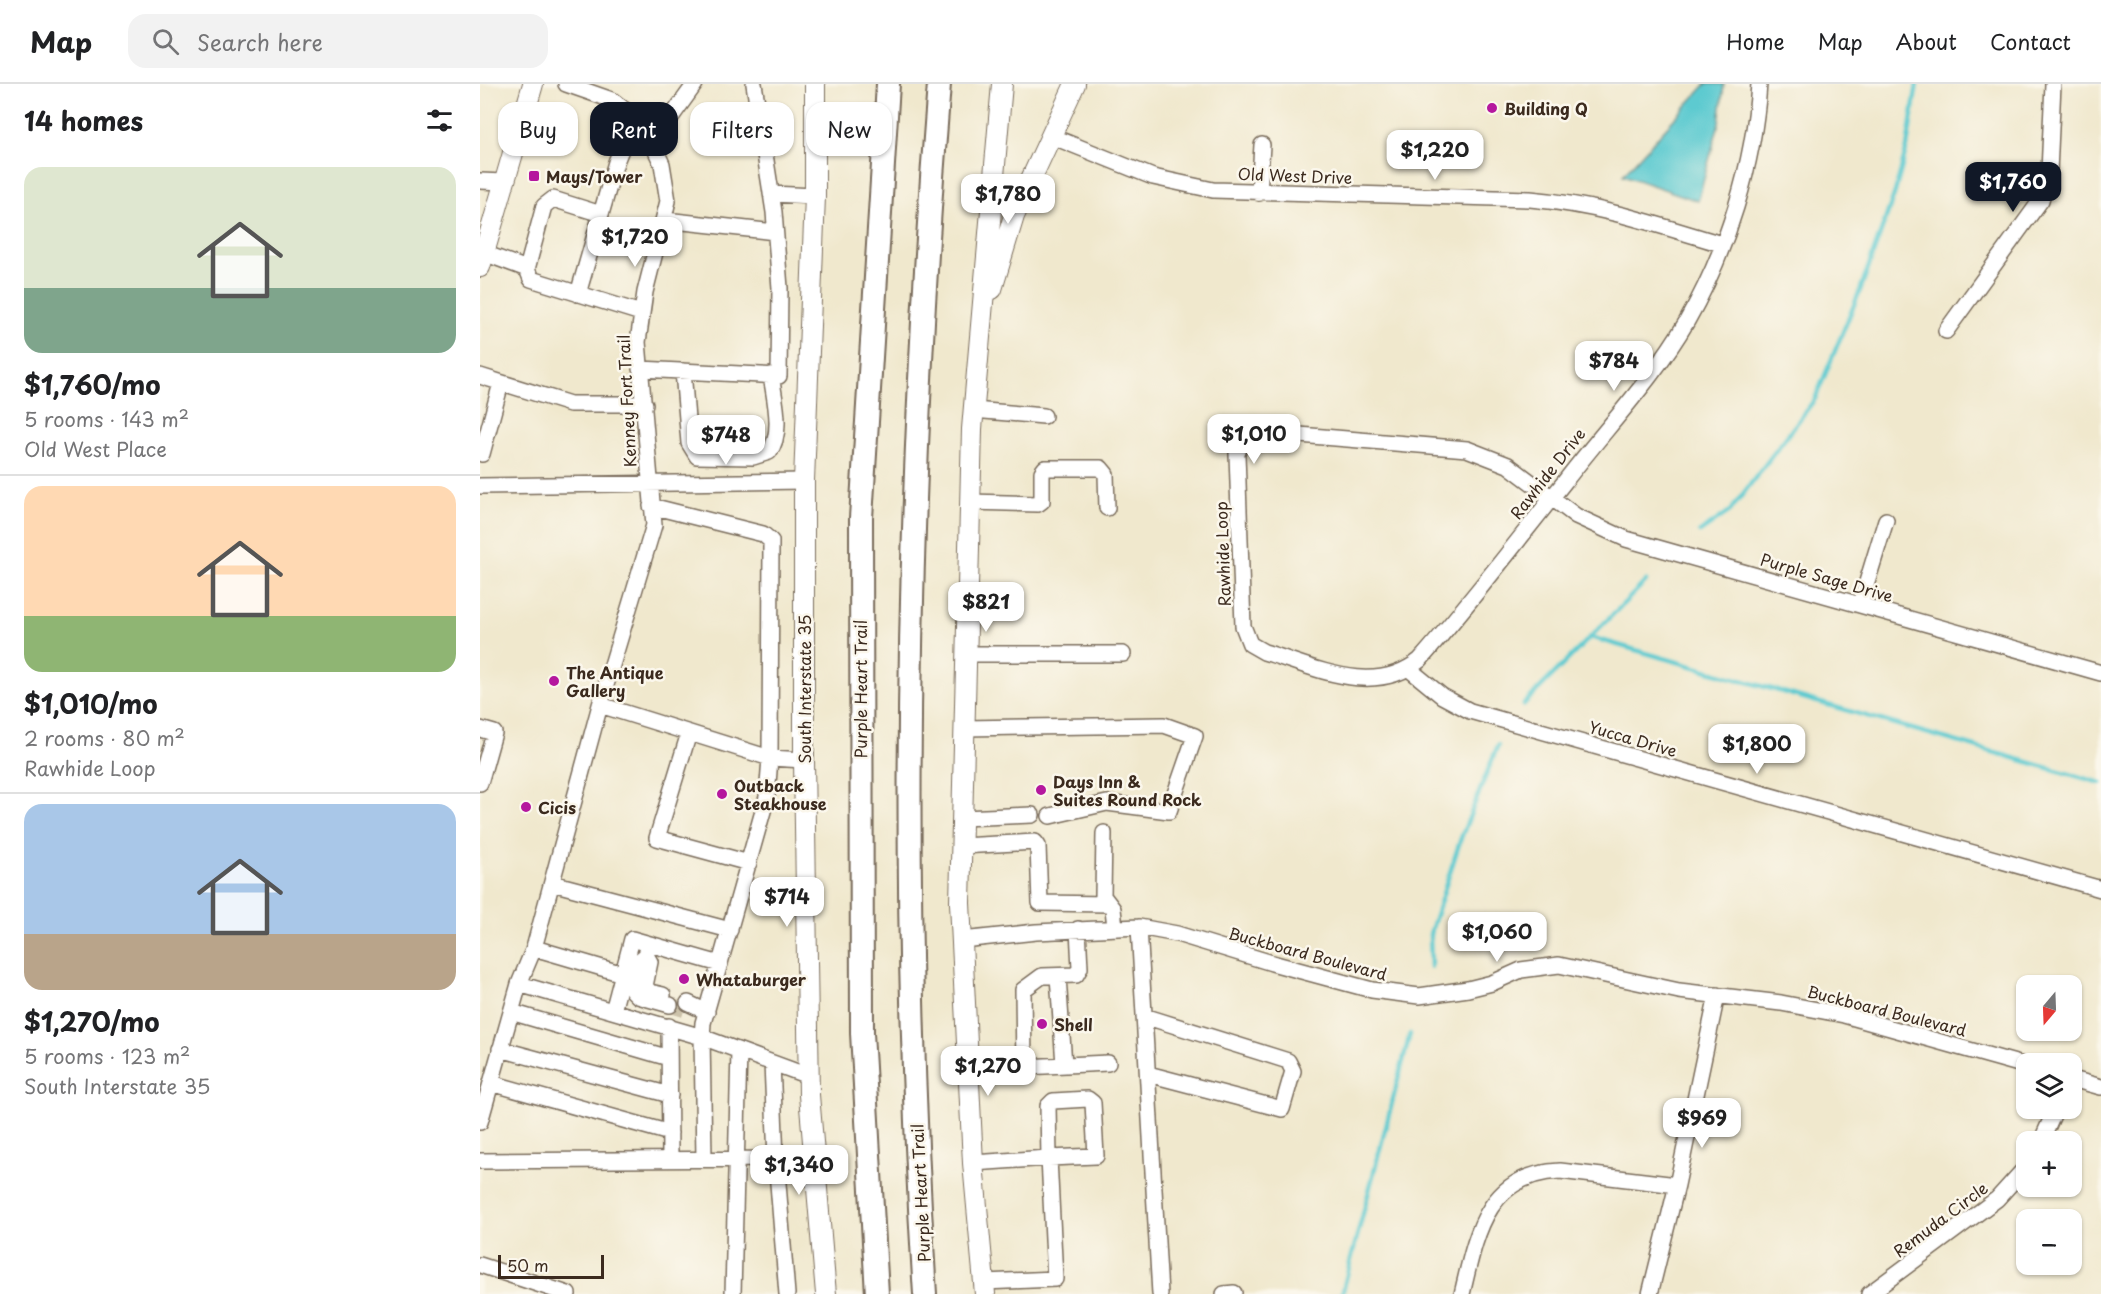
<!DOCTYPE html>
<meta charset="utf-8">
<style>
:root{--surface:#fff;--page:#f2f2f2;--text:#202124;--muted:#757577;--line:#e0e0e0;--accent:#111827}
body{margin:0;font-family:"Playpen Sans",sans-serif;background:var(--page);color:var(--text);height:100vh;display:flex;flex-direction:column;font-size:22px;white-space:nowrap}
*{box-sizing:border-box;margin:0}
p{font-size:20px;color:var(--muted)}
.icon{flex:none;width:33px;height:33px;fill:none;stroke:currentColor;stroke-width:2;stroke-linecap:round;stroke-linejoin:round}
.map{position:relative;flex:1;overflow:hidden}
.details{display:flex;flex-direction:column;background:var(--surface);width:480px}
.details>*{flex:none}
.guide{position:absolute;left:18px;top:18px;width:570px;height:54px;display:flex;gap:12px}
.needle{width:39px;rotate:199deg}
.controls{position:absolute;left:1536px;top:891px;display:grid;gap:12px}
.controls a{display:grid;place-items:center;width:66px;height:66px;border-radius:12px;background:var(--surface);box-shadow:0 2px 4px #0004;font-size:30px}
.scale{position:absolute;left:18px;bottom:15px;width:106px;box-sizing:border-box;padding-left:6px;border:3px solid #3b2a1e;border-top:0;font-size:16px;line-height:21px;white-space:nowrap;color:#3b2a1e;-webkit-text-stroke:4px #fbf7ec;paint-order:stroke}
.price{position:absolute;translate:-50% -51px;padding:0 14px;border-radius:12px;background:#fff;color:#222;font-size:20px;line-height:39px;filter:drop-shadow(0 2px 3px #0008)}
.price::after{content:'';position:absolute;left:50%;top:36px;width:18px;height:14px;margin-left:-9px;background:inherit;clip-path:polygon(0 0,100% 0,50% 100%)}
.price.on{background:var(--accent);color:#fff}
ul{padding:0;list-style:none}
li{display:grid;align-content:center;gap:12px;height:318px;padding:0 24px}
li+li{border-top:2px solid var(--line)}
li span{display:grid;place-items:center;height:186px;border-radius:18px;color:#555}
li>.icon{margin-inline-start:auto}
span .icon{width:108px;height:108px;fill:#fffc;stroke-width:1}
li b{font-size:26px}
h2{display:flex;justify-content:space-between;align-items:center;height:72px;padding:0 24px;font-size:26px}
.chip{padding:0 21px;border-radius:18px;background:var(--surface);box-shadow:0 2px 4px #0004;font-size:21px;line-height:54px}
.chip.on{background:var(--accent);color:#fff}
header{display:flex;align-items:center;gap:36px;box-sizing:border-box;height:84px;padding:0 30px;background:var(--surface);border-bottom:2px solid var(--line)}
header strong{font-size:28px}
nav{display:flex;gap:33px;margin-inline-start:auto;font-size:21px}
.search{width:420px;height:54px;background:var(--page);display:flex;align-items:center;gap:15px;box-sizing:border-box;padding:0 21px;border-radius:18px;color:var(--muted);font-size:22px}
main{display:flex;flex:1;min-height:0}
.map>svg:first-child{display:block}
.water{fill:#5dcad0;stroke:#4c7a77;stroke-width:1.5}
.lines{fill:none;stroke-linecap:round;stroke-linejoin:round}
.stream{stroke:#5dcad0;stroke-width:4.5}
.minor-tunnel{stroke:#ccc2aa;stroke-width:15;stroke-dasharray:15 8;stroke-linecap:butt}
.minor-casing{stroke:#7a6c5b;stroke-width:18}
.major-casing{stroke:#7a6c5b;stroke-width:22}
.highway-casing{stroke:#7a6c5b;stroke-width:26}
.minor{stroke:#fff;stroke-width:15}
.major{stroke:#fff;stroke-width:20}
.highway{stroke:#fff;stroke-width:22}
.poi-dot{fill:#b5179e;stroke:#fbf7ec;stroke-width:2}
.labels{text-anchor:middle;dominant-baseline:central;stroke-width:5;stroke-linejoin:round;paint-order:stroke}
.poi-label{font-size:16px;font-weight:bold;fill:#3b2a1e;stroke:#fbf7ec;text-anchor:start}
.street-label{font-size:16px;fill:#3b2a1e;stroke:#fbf7ec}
</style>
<header>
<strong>Map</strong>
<div class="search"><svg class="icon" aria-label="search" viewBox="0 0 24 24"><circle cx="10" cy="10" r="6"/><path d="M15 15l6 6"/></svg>Search here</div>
<nav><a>Home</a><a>Map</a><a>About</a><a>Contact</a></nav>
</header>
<main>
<section class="details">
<h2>14 homes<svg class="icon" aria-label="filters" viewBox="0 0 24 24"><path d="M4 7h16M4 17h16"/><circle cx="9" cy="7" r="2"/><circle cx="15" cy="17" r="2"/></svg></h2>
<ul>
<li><span style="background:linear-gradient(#dfe7d0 65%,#7fa58c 0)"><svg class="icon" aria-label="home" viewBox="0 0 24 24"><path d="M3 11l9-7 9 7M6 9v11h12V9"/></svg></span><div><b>$1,760/mo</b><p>5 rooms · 143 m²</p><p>Old West Place</p></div></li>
<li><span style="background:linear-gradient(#ffd9b3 70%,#8fb573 0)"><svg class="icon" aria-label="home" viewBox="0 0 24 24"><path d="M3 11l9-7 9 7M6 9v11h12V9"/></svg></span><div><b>$1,010/mo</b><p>2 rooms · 80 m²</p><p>Rawhide Loop</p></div></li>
<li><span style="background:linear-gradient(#a9c7e8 70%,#b9a48a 0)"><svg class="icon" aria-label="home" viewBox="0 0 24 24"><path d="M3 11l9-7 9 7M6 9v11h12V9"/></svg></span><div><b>$1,270/mo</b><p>5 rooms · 123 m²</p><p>South Interstate 35</p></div></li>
</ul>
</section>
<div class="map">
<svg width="1621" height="1210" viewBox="0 0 1621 1210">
<rect width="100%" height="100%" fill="#fbf7ec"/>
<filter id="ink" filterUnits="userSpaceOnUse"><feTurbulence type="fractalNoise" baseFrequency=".0167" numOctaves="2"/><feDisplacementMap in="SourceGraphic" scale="12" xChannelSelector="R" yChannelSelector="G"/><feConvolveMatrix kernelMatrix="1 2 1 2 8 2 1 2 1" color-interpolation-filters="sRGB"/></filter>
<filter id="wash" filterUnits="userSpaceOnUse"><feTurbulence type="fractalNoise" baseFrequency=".008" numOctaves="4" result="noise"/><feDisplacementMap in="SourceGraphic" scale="24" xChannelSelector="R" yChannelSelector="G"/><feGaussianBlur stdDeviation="1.35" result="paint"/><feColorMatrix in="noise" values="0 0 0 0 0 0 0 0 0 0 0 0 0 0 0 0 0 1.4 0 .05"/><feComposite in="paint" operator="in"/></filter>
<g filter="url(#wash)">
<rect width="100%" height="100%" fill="#f0e8cd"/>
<!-- water -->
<path class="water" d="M 1226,0 L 1244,0 L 1239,39 L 1218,117 L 1143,91 Z"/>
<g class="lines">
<!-- stream -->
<path class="stream" d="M 1220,448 L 1250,427 L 1335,315 L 1381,204 L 1415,108 L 1427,63 L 1437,0
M 1110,553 L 1621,699
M 1043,621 L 1166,497
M 951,883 L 950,850 L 981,754 L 1018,661
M 862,1210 L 930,950"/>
</g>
</g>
<g filter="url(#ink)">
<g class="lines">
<!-- minor-tunnel -->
<path class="minor-tunnel" d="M 190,921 L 206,926"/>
<defs>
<path id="minor" d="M 1279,0 C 1274,81 1247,167 1207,237 C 1174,294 1126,344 1086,396 C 1038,456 991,518 940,576 C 893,614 835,583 784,568 L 770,560 L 763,542 L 757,370 C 761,356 769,351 783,348 L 987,365 L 1028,381 L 1096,432 L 1146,455 L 1621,589
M 166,50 L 192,32 L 215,0
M 571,52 L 673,93 L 733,106 L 1050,115 C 1120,121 1175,140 1241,160
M 0,97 L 24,98
M 779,109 L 782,61
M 291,110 L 335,112
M 185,136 L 295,148
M 4,169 L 47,185 L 51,195 L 161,229
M 47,185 L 64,122 L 73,115 L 121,130
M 98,210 L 136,78 L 154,33
M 1466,247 L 1561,116 L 1569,88 L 1573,0
M 160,285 L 299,292 L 300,204 L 294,128 L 274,0
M 203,287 L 209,359 L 217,372 L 273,373 L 289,368 C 304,349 294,314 291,291
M 0,292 L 90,320 L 165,320
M 493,326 L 564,332
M 2,370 L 21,299
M 0,402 L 324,397
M 490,418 L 558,420 L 562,417 L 562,388 L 565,384 L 621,384 L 626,390 L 627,424
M 1380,521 L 1406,436
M 486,570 L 643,570
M 929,585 L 962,612 L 990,627 L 1621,805
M 120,621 L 290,674 L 324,676
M 484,644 L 684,641 L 715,652 L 689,727 L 627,719 L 570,732
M 0,645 L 14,649 L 0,699
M 209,649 L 177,754 L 269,779
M 482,734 L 552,731
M 624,749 L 623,812 L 633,825 L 635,843
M 481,762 L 555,758 L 558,762 L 560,819 L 629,820
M 72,799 L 250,846
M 659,843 L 680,1210
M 598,845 L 600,884 L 596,891 L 562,892 L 543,906 L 544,983 L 628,979
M 482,856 L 556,848 L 659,843 L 697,850 L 792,879 L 892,906 L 939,912 L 988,905 L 1012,899 L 1041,886 L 1079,881 L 1199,907 L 1301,919 L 1364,931 L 1546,982
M 169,860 L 166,871 L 160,876 L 153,907 L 158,912 L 190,921
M 54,864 L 143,890
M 166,871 L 170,878 L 165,902 L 170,908 L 183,911
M 578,892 L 584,981
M 39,900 L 222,953 L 223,939 L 287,713 L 290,674 L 291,457 L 283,450 L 171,422
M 208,919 L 227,928
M 133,927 L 152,855 L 240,880
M 31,928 L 189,974
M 664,932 L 808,977 L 813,987 L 802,1025 L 668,990
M 189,942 L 190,1075
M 20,965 L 190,1011
M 292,979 L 296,1075 L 307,1210
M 488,985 L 544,983
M 1592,995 L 1621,1003
M 11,999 L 190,1049
M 608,1015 L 613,1019 L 616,1072 L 569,1074 L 568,1022 L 573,1017 Z
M 0,1038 L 39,900 L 54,864 L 120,621 L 174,441 L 158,258 L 165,208 L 188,117 L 182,80 L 174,63 L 154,33 L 132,16 L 86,0
M 1561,1058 L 1576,1024
M 224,1075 L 222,953 L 328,992
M 0,1077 L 296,1075
M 493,1079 L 569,1074 L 575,1195 L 504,1198
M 0,1181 L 88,1210
M 253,1210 L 259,967
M 744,1210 L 754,1209
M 982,1210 C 996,1151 1006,1090 1080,1087 L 1197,1101
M 1170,1210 L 1197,1101 L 1237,911
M 1389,1210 L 1517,1115 L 1546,1083"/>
<path id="major" d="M 335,0 L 335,112 L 324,397 L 324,676 L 329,1011 L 346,1210
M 0,183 L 53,0
M 512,205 L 534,132 L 595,0
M 505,1210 L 493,1079 L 480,819 L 492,345 L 522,0"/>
<path id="highway" d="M 397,1210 L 382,949 L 381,434 L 408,0
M 445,1210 C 419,807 427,402 459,0"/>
</defs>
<!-- minor casing -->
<use href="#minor" class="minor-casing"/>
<!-- major casing -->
<use href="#major" class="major-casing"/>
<!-- highway casing -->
<use href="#highway" class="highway-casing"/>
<!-- minor -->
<use href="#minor" class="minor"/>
<!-- major -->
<use href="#major" class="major"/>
<!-- highway -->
<use href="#highway" class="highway"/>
</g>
</g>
<!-- markers -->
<g class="poi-dot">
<circle cx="1012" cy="24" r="6"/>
<rect x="48" y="86" width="12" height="12" rx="3"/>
<circle cx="74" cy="597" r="6"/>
<circle cx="561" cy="706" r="6"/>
<circle cx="242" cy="710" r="6"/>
<circle cx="46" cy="723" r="6"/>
<circle cx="204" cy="895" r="6"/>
<circle cx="562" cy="940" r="6"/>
</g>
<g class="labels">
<!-- poi labels -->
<g class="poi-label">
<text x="1024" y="24">Building Q</text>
<text x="66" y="92">Mays/Tower</text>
<text x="86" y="588">The Antique<tspan x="86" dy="18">Gallery</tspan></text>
<text x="573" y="697">Days Inn &amp;<tspan x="573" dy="18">Suites Round Rock</tspan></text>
<text x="254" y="701">Outback<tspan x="254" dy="18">Steakhouse</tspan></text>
<text x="58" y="723">Cicis</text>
<text x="216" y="895">Whataburger</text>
<text x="574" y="940">Shell</text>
</g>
<!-- street labels -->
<g class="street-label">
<text transform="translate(815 91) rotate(2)">Old West Drive</text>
<text transform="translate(146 317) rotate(-93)">Kenney Fort Trail</text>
<text transform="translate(1067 389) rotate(-52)">Rawhide Drive</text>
<text transform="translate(742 470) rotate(-92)">Rawhide Loop</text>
<text transform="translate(1347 493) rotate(16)">Purple Sage Drive</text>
<text transform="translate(324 605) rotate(-90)">South Interstate 35</text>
<text transform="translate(380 605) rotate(-90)">Purple Heart Trail</text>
<text transform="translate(1153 654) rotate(16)">Yucca Drive</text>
<text transform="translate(828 869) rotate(15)">Buckboard Boulevard</text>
<text transform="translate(1407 926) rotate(14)">Buckboard Boulevard</text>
<text transform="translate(440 1109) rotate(-93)">Purple Heart Trail</text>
<text transform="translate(1460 1135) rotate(-37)">Remuda Circle</text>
</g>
</g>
</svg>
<div class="controls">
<a><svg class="needle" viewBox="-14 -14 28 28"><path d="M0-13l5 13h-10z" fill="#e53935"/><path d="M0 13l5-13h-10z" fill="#757577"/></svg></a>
<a><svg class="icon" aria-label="layers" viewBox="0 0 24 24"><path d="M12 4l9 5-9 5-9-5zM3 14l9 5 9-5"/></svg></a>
<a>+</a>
<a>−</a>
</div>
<div class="scale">50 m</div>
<b class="price" style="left:955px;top:97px">$1,220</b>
<b class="price on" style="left:1533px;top:129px">$1,760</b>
<b class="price" style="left:528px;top:141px">$1,780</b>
<b class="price" style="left:155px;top:184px">$1,720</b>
<b class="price" style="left:1134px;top:308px">$784</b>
<b class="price" style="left:774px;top:381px">$1,010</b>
<b class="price" style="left:246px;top:382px">$748</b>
<b class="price" style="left:506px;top:549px">$821</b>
<b class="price" style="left:1277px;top:691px">$1,800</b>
<b class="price" style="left:307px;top:844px">$714</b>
<b class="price" style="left:1017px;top:879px">$1,060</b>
<b class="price" style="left:508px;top:1013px">$1,270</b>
<b class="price" style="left:1222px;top:1065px">$969</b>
<b class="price" style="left:319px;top:1112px">$1,340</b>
<div class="guide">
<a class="chip">Buy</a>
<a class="chip on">Rent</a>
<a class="chip">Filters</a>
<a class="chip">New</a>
</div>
</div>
</main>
